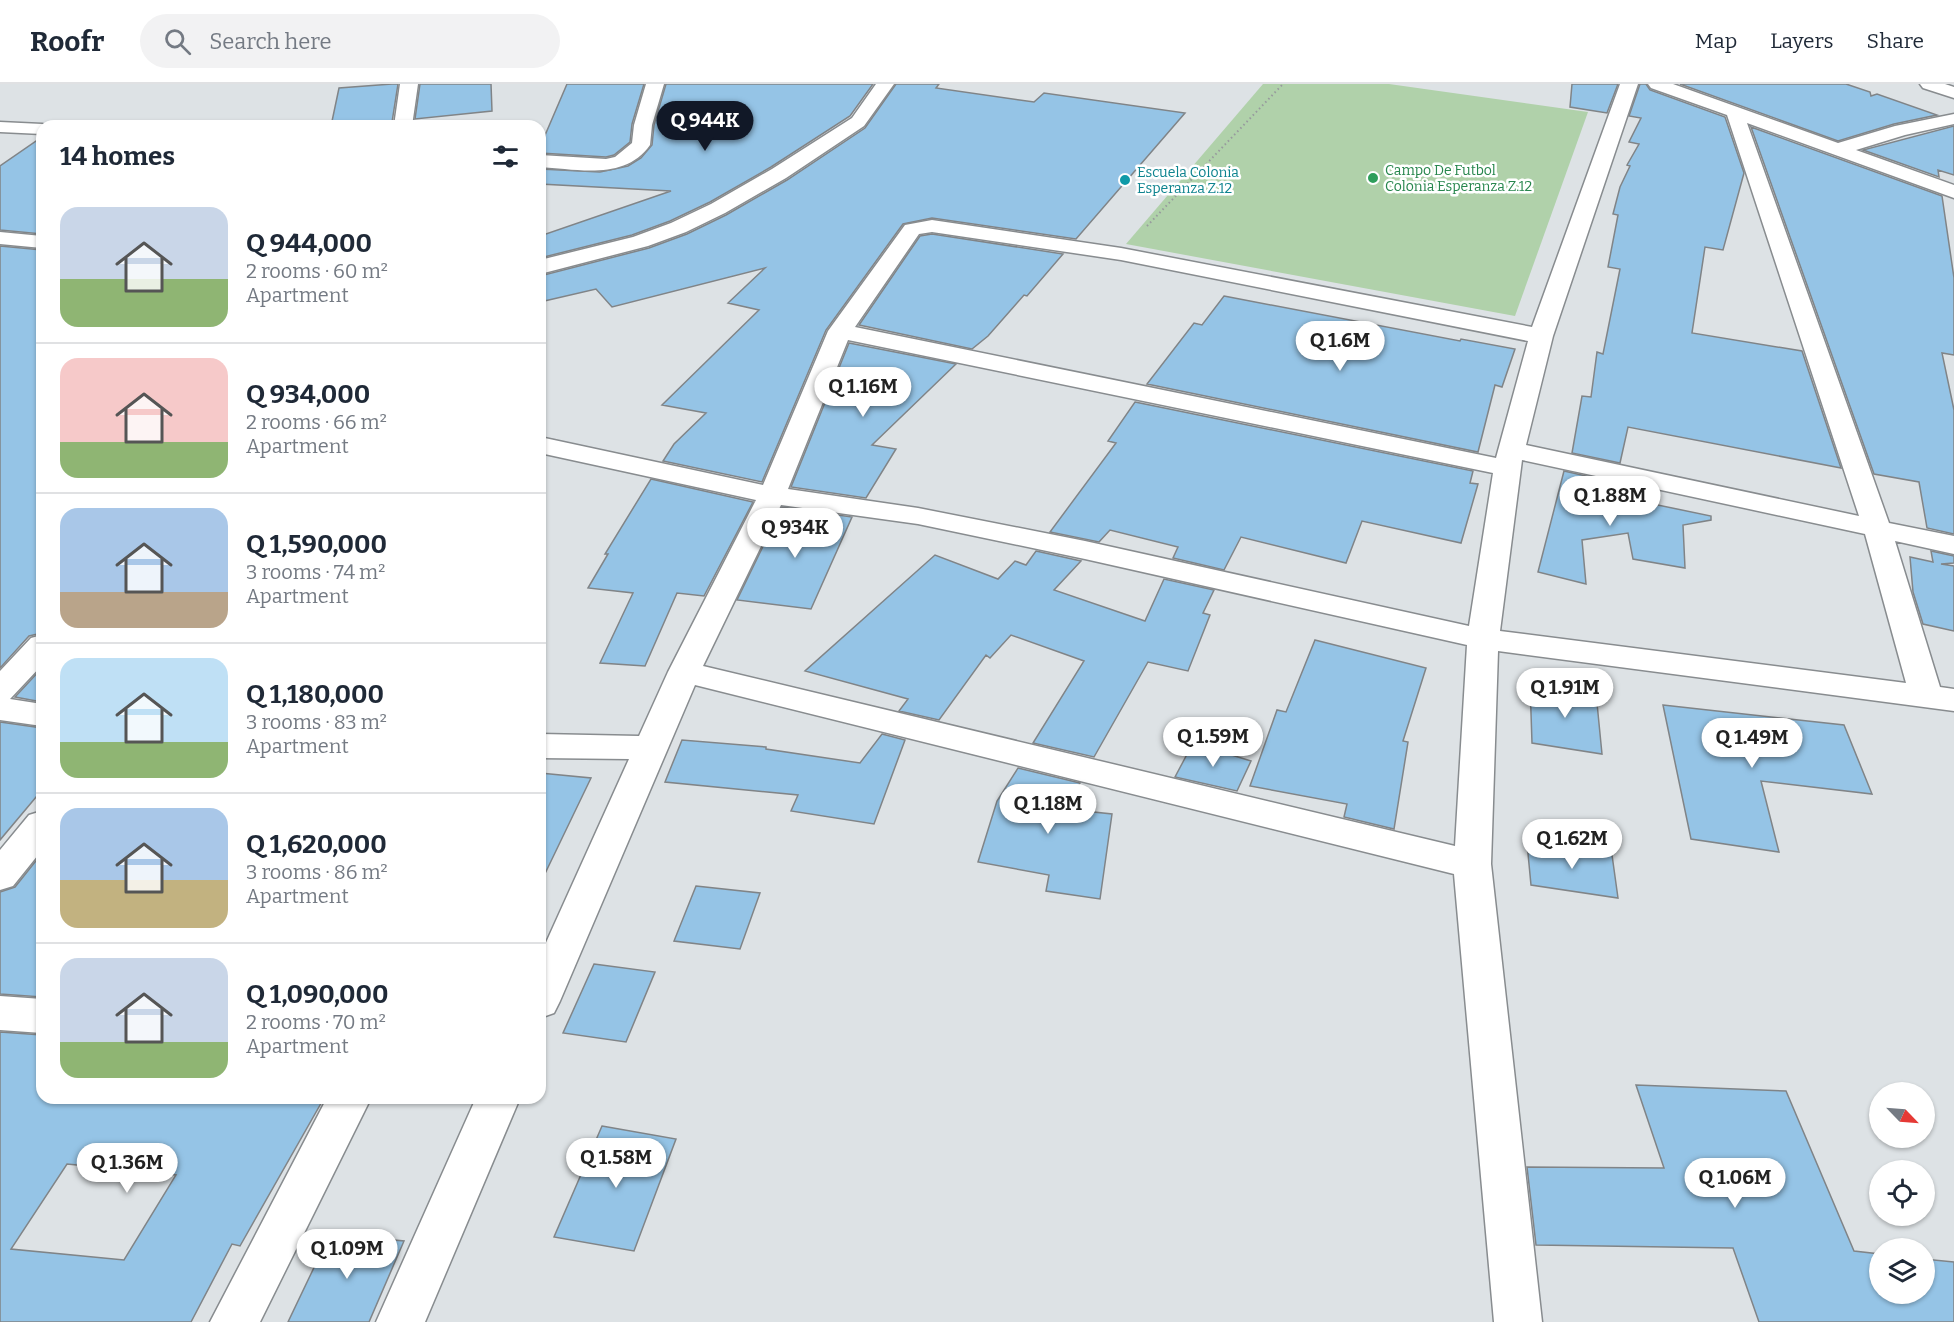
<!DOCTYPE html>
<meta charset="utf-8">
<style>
:root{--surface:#fff;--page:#f2f2f3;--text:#1f2937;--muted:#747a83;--line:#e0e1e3;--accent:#111827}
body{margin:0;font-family:Bitter,serif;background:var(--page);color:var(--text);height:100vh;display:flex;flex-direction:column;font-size:22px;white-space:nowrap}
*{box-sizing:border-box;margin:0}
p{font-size:20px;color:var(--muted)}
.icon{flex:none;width:33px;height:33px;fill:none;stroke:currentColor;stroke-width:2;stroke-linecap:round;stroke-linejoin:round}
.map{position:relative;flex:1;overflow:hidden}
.drawer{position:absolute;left:36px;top:36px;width:510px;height:984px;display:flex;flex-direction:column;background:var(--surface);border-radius:18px;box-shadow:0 2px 4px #0004}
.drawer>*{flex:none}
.needle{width:39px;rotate:115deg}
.controls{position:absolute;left:1869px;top:998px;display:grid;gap:12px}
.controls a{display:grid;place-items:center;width:66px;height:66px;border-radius:50%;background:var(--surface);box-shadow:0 2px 4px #0004;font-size:30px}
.price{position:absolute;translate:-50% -51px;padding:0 14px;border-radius:21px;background:#fff;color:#222;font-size:20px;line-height:39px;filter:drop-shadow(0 2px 3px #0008)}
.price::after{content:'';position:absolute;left:50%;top:36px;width:18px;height:14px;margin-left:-9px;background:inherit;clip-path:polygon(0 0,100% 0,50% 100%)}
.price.current{background:var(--accent);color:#fff}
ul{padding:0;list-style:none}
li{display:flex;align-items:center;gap:18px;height:150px;padding:0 24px}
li+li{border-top:2px solid var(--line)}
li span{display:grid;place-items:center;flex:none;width:168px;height:120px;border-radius:18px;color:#555}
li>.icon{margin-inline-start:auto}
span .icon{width:72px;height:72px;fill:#fffc;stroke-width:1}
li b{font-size:26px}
h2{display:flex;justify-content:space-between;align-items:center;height:72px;padding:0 24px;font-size:26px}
header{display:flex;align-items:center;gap:36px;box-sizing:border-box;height:84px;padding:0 30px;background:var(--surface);border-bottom:2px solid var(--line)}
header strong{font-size:28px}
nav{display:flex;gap:33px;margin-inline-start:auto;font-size:21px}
.search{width:420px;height:54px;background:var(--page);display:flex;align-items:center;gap:15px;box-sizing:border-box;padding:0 21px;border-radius:33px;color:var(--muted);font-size:22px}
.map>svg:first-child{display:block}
.green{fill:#b0d1aa}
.building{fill:#95c4e6;stroke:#808487;stroke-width:1.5;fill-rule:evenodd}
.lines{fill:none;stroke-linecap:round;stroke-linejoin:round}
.minor-casing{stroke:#888c8f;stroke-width:3}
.path{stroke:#979a9d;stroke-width:2;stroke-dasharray:1.5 3;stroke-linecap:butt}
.minor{fill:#fff;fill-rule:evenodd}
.leisure-dot{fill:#2e9e5b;stroke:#fff;stroke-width:2}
.culture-dot{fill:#0f9aa8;stroke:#fff;stroke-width:2}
.labels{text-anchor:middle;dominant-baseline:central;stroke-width:5;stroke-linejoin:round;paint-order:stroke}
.far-leisure-label{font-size:14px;fill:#27864d;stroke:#fff;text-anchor:start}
.far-culture-label{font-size:14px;fill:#0d838f;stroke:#fff;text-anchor:start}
</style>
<header>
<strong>Roofr</strong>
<div class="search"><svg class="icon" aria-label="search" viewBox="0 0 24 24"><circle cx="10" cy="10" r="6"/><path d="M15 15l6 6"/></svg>Search here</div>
<nav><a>Map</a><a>Layers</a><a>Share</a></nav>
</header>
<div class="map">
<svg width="1954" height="1238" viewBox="0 0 1954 1238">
<rect width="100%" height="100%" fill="#dde2e5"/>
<!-- green -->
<path class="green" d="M 1263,0 L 1389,0 L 1588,28 L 1515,232 L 1126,160 Z"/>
<!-- building -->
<path class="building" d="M 392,0 L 398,0 L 392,38 L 331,42 L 339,4 Z
M 420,0 L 491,0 L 492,27 L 415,35 Z
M 567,0 L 644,0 L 632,40 L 630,58 L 614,71 L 606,73 L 540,69 L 540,63 Z
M 666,0 L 873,0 L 850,32 L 771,83 L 710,118 L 670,137 L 632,151 L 540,174 L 540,152 L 671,107 L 540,100 L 540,85 L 600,88 L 628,82 L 641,74 L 652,61 L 654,41 Z
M 896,0 L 939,0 L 936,4 L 1034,18 L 1044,9 L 1185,29 L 1076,155 L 932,134 L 903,140 L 826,246 L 762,398 L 663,377 L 674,360 L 706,329 L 662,321 L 759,226 L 728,219 L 765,184 L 612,223 L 596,205 L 540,218 L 540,192 L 649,164 L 687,150 L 726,131 L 787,96 L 865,44 Z
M 1572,0 L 1618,0 L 1607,29 L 1570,23 Z
M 1640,0 L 1646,0 L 1650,6 L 1725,33 L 1744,89 L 1723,166 L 1705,163 L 1692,249 L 1802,267 L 1841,384 L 1628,343 L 1620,379 L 1572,369 L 1582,312 L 1591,313 L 1597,268 L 1603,270 L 1620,185 L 1608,183 L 1618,131 L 1613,130 L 1620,103 L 1630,82 L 1627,81 L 1639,60 L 1629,58 L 1641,34 L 1629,32 Z
M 1680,0 L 1846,0 L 1870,8 L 1871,12 L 1877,10 L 1937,31 L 1894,40 L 1838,57 Z
M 1954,42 L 1954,91 L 1938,86 L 1939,93 L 1863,66 Z
M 1751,43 L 1942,112 L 1954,194 L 1954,271 L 1942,269 L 1954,326 L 1954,450 L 1927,444 L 1919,398 L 1874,390 Z
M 42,53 L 42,150 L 0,146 L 0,82 Z
M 932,150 L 1063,170 L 1027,212 L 1024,211 L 988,252 L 972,265 L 859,241 L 920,152 Z
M 0,162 L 42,166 L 42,549 L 29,552 L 0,584 Z
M 1224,212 L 1460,257 L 1461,255 L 1515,265 L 1502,303 L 1495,301 L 1478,368 L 1147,300 L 1194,239 L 1202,241 Z
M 849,259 L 956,280 L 872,361 L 896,365 L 866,414 L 791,403 Z
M 1135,318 L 1473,387 L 1470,399 L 1478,400 L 1461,459 L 1362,437 L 1346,479 L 1241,453 L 1224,486 L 1173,474 L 1178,463 L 1110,446 L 1099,458 L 1050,448 L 1116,359 L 1108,357 Z
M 1564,387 L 1617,399 L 1614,412 L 1711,432 L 1711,436 L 1683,441 L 1685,484 L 1633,475 L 1628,449 L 1582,456 L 1586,500 L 1538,488 Z
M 651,395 L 753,418 L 704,512 L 677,509 L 645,582 L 600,579 L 633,509 L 588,504 L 608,470 L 605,470 Z
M 782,423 L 852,433 L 811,525 L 737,516 Z
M 1036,467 L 1081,477 L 1054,506 L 1145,537 L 1164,495 L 1214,506 L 1203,529 L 1210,531 L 1188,587 L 1148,578 L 1094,673 L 1033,659 L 1084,577 L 1011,551 L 990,574 L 986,571 L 939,636 L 899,627 L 908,615 L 805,587 L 935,471 L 998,495 L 1015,477 L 1026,481 Z
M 1931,467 L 1954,472 L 1954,479 L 1941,480 L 1954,482 L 1954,547 L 1923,540 L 1913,508 L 1910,473 L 1933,478 Z
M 1315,556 L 1426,584 L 1403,657 L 1408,658 L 1394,745 L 1344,733 L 1347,720 L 1250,702 L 1277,626 L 1286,628 Z
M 42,584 L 42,618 L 15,613 Z
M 1530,599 L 1596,609 L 1602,670 L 1532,659 Z
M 1663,621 L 1844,641 L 1872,710 L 1761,697 L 1779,768 L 1691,755 Z
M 0,638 L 42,644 L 42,706 L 0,756 Z
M 882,650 L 905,656 L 874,740 L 791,727 L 798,711 L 665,698 L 682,656 L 766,663 L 766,665 L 860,679 Z
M 1193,659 L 1251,677 L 1237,707 L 1175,693 Z
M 1018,684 L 1080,699 L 1066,725 L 1112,730 L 1100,815 L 1046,807 L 1049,791 L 978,778 L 997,717 Z
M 540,689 L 591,694 L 540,800 Z
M 1527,759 L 1612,771 L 1618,814 L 1531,801 Z
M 39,773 L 42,773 L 42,913 L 0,910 L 0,808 L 15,803 Z
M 696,802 L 760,809 L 740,865 L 674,857 Z
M 594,880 L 655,888 L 626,958 L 563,949 Z
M 0,948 L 42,951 L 42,1014 L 324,1014 L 240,1162 L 232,1160 L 191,1238 L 0,1238 ZM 67,1080 L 176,1091 L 124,1176 L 11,1165 Z
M 1636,1001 L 1786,1007 L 1854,1167 L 1880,1170 L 1880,1209 L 1924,1209 L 1924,1175 L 1954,1178 L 1954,1238 L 1759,1238 L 1733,1164 L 1536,1161 L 1527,1083 L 1664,1084 Z
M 602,1042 L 676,1055 L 634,1167 L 554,1153 Z
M 330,1150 L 404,1157 L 369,1238 L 288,1238 Z"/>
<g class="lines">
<defs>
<path id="minor" d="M 400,0 L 418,0 L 412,42 L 394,42 Z
M 646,0 L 664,0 L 652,41 L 650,61 C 625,97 577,85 540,83 L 540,71 L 606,75 L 615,73 L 632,59 L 634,41 Z
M 876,0 L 894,0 L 864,42 L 786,94 L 725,129 L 686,148 L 648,162 L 540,190 L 540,176 L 633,153 L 671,139 L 711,120 L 772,85 L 852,34 Z
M 1620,0 L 1638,0 L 1553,252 L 1526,361 L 1859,432 L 1727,31 L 1651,4 L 1648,0 L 1673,0 L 1838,59 L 1895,42 L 1954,30 L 1954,40 L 1905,51 L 1856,66 L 1954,101 L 1954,114 L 1747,39 L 1889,439 L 1954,452 L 1954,470 L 1895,457 L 1940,603 L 1954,605 L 1954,627 L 1498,567 L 1491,780 L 1542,1238 L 1494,1238 L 1454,790 L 695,601 L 560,917 L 554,929 L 540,934 L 540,872 L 629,675 L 540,674 L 540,650 L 639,652 L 668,588 L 756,416 L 540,369 L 540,353 L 763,401 L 828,247 L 905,141 L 932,136 L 1121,164 L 1532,243 ZM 932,148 L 1121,176 L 1528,257 L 1496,374 L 855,243 L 919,150 ZM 848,256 L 1493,389 L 1469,542 L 1085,457 L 918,424 L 788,405 ZM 1522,376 L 1865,450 L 1906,599 L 1500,547 ZM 781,421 L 918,440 L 1085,475 L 1467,561 L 1455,762 L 703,582 Z
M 1920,0 L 1945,0 L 1954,3 L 1954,14 L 1923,4 Z
M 0,38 L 42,40 L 49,42 L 42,42 L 42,50 L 0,48 Z
M 0,148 L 42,152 L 42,164 L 0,160 Z
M 42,551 L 42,581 L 10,615 L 42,620 L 42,642 L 0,636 L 0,587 L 31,554 Z
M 42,727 L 42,766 L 13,802 L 0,806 L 0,766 L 29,731 Z
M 0,912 L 42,915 L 42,949 L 0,946 Z
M 327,1014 L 371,1014 L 260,1238 L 210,1238 Z
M 476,1014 L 520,1014 L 425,1238 L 376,1238 Z"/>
</defs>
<!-- minor casing -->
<use href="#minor" class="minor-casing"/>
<!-- path -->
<path class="path" d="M 1147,142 L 1283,0"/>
<!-- minor -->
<use href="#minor" class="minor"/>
</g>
<!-- markers -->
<circle class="leisure-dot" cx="1373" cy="94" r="6"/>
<circle class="culture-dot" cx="1125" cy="96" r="6"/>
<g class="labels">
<!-- far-leisure labels -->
<g class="far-leisure-label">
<text x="1385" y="86">Campo De Futbol<tspan x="1385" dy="16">Colonia Esperanza Z.12</tspan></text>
</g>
<!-- far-culture labels -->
<g class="far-culture-label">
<text x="1137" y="88">Escuela Colonia<tspan x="1137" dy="16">Esperanza Z.12</tspan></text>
</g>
</g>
</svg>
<div class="controls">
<a><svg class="needle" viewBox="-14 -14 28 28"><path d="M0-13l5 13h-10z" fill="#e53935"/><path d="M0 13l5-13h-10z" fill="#747a83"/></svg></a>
<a><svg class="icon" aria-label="locate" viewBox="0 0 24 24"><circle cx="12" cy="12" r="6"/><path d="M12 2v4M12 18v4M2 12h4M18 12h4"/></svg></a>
<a><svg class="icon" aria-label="layers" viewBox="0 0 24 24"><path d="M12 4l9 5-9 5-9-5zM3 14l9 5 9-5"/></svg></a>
</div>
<b class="price current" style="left:705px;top:68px">Q 944K</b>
<b class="price" style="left:1340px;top:288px">Q 1.6M</b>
<b class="price" style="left:863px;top:334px">Q 1.16M</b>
<b class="price" style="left:1610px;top:443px">Q 1.88M</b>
<b class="price" style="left:795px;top:475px">Q 934K</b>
<b class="price" style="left:1565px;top:635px">Q 1.91M</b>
<b class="price" style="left:1213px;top:684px">Q 1.59M</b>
<b class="price" style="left:1752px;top:685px">Q 1.49M</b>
<b class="price" style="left:1048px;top:751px">Q 1.18M</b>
<b class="price" style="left:1572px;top:786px">Q 1.62M</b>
<b class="price" style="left:616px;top:1105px">Q 1.58M</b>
<b class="price" style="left:127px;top:1110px">Q 1.36M</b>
<b class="price" style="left:1735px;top:1125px">Q 1.06M</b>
<b class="price" style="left:347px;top:1196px">Q 1.09M</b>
<section class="drawer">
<h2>14 homes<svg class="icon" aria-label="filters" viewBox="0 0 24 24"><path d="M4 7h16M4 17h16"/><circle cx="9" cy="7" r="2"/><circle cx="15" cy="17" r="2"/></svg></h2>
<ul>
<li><span style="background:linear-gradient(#c9d6e8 60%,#8fb573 0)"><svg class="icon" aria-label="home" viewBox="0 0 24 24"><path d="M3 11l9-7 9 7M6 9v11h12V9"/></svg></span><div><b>Q 944,000</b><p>2 rooms · 60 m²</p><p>Apartment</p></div></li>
<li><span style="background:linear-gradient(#f6c9c9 70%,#8fb573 0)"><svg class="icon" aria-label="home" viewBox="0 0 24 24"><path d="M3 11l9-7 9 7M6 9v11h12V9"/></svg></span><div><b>Q 934,000</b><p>2 rooms · 66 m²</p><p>Apartment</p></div></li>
<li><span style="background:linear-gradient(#a9c7e8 70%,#b9a48a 0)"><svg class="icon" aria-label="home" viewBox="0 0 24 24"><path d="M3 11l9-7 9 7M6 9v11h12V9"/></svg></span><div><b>Q 1,590,000</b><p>3 rooms · 74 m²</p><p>Apartment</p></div></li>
<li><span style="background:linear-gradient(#bfe0f5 70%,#8fb573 0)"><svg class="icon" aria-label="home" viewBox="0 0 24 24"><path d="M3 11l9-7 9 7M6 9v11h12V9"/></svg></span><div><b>Q 1,180,000</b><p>3 rooms · 83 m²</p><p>Apartment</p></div></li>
<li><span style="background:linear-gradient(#a9c7e8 60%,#c2b280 0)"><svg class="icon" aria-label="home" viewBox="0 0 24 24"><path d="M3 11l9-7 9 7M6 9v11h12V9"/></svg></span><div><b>Q 1,620,000</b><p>3 rooms · 86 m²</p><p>Apartment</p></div></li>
<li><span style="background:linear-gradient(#c9d6e8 70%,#8fb573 0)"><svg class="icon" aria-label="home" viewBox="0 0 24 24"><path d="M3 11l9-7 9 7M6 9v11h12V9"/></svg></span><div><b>Q 1,090,000</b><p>2 rooms · 70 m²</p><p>Apartment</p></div></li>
</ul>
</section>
</div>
